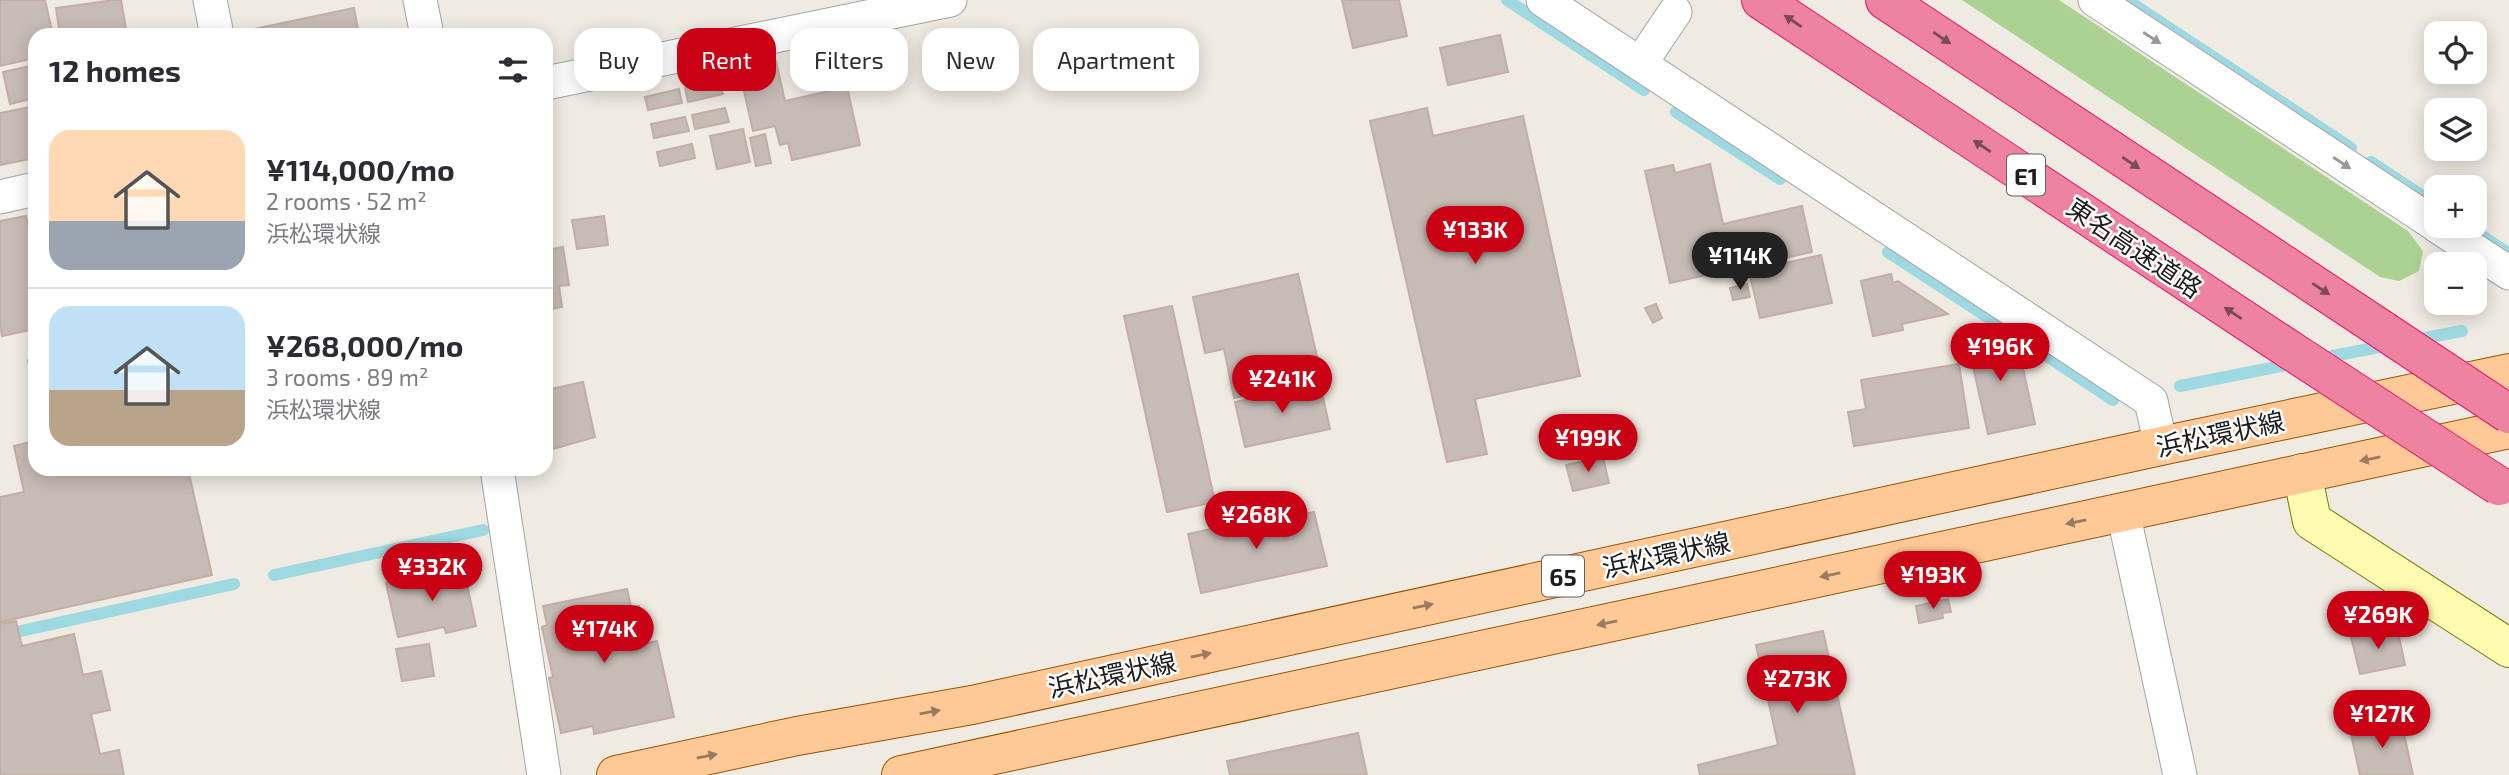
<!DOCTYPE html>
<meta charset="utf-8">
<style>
:root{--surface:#fff;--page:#f2f2f3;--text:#2b2b33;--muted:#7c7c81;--line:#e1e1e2;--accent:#ca0014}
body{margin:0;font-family:"Exo 2","Noto Sans JP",sans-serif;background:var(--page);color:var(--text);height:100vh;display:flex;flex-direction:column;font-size:26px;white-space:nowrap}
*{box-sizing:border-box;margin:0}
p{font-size:23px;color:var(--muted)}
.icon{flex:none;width:38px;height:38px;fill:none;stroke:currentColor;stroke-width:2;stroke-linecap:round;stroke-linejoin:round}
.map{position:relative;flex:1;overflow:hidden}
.drawer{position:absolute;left:28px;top:28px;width:525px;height:448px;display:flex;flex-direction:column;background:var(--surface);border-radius:21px;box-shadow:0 4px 18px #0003}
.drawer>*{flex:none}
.top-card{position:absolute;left:574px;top:28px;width:665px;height:63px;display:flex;gap:14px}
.buttons{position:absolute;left:2424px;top:21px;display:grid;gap:14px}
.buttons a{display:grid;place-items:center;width:63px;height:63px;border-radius:14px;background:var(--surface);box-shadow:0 4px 18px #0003;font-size:35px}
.price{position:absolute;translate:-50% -60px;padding:0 16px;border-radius:24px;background:var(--accent);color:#fff;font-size:23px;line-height:46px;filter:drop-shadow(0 2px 4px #0008)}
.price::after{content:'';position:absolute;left:50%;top:42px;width:21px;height:16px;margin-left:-10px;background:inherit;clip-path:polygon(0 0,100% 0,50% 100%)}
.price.current{background:#222;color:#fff}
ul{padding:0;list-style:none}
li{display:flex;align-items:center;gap:21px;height:175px;padding:0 21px}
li+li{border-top:2px solid var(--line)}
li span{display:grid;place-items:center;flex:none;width:196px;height:140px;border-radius:21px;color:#555}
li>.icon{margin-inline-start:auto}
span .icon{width:84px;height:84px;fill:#fffc;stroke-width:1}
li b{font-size:30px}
h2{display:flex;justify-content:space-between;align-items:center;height:84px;padding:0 21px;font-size:30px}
.pill{padding:0 24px;border-radius:21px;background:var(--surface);box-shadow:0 4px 18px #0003;font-size:24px;line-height:63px}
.pill.current{background:var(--accent);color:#fff}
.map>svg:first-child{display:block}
.forest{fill:#acd293}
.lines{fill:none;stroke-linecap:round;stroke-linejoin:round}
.stream{stroke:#9ed9e1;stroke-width:12}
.building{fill:#c7bbb5;stroke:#c2aea3;stroke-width:2}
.street-casing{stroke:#a4a4a4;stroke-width:35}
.secondary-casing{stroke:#777800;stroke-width:40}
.primary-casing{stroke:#965600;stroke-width:40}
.highway-casing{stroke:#e81471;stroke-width:40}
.street{stroke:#fff;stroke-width:33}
.secondary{stroke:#fffbb0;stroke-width:38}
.primary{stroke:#ffc897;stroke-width:38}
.highway{stroke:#ee82a1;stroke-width:38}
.highway-bridge-casing{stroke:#e81471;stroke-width:40;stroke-linecap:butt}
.highway-bridge{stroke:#ee82a1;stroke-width:38}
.oneway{fill:#7b4a58}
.oneway2{fill:#999}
.oneway3{fill:#997b60}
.labels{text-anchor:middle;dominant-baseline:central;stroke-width:5;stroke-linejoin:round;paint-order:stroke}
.shield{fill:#fff;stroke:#616161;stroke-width:2}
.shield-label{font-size:24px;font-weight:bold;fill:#1d1d1d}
.street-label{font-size:26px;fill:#1d1d1d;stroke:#fff}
</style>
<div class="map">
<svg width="2509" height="775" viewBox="0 0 2509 775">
<rect width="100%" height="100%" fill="#efeae2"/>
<!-- forest -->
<path class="forest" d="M 1962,0 L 2059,0 L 2408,231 L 2423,251 L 2419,271 L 2399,281 L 2380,277 Z"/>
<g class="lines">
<!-- stream -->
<path class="stream" d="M 1507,0 L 1644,90
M 2127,0 L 2351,148
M 1676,112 L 1780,179
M 2371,162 L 2436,205
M 2467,226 L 2508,253
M 1888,252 L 1995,322
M 2023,340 L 2113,400
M 2414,340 L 2462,331
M 2318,359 L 2389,345
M 2180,386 L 2296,363
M 274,575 L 483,530
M 21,631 L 234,584"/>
</g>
<!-- building -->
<path class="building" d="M 0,0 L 45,0 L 53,35 L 35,35 L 35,58 L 0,66 Z
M 114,0 L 121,0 L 127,35 L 60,35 L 56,8 Z
M 1342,0 L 1399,0 L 1407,36 L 1353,48 Z
M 354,8 L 359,35 L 241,35 L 240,32 Z
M 1500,35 L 1508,72 L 1448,85 L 1440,48 Z
M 776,61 L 785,101 L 847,87 L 860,145 L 792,160 L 788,143 L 780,145 L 775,126 L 753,131 L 739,69 Z
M 35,65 L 35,98 L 10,104 L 3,72 Z
M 719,80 L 723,94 L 688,102 L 685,88 Z
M 679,89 L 682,103 L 648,110 L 645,97 Z
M 35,106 L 35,158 L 0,165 L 0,113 Z
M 725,108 L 729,122 L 695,129 L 692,115 Z
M 1427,108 L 1433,136 L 1523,116 L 1580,376 L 1475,399 L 1487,454 L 1447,462 L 1370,121 Z
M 685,117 L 689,131 L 654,138 L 651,124 Z
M 743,129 L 750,162 L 717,169 L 710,136 Z
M 765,134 L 771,163 L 756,166 L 750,138 Z
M 692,144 L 695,158 L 660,166 L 657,152 Z
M 1710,164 L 1723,224 L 1802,206 L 1812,252 L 1670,283 L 1645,171 L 1673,165 L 1675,173 Z
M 26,216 L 35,258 L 35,329 L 2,336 L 0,325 L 0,221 Z
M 604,216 L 608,245 L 577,249 L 572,220 Z
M 563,247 L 569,285 L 559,286 L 562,307 L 546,310 L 546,250 Z
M 1821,255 L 1832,303 L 1760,318 L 1749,271 Z
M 1298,274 L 1322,378 L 1234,398 L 1224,349 L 1205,353 L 1193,297 Z
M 1891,274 L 1893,283 L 1898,281 L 1948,314 L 1902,324 L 1903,330 L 1873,336 L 1861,281 Z
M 1747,284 L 1750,297 L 1733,300 L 1730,288 Z
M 1656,304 L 1662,318 L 1653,323 L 1645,308 Z
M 1172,306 L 1215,502 L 1167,512 L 1124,316 Z
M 1990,325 L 1996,354 L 2019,349 L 2035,424 L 1988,434 L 1965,330 Z
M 35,359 L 35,394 L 28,360 Z
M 1959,364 L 1969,428 L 1854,446 L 1848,412 L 1866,409 L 1861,380 Z
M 583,382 L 595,437 L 546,451 L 546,390 Z
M 1320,384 L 1330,429 L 1245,447 L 1235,402 Z
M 35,441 L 35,469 L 188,469 L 212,575 L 0,622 L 0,497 L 24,492 L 14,446 Z
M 1603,457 L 1609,483 L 1573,491 L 1566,465 Z
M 1314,512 L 1327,566 L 1201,593 L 1188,534 L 1252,520 L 1253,525 Z
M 463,566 L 476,626 L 446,633 L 444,627 L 398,637 L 386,583 Z
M 627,589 L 631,607 L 639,606 L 648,643 L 657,641 L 674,717 L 594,734 L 593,726 L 561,733 L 549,678 L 553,677 L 542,627 L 547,625 L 543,606 Z
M 1948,599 L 1951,612 L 1942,613 L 1943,618 L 1919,623 L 1916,606 Z
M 16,621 L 22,646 L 74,634 L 83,675 L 101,671 L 110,710 L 91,714 L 100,754 L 119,750 L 124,775 L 0,775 L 0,624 Z
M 2397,627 L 2405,665 L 2360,674 L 2351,637 Z
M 1823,631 L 1855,775 L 1700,775 L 1698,765 L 1778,745 L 1756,645 Z
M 429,644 L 434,676 L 402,681 L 396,649 Z
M 2401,720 L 2413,775 L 2360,775 L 2350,730 Z
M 1358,733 L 1367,775 L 1230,775 L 1227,761 Z"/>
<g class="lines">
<defs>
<path id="street" d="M 210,0 L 217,35
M 420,0 L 427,35
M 1543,0 L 2151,401 L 2161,446
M 2095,0 L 2436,225
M 1640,64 L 1675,12
M 546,83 L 950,0
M 0,197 L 35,189
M 2437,226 L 2509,273
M 497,469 L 544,775
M 2123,512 L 2180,775"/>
<path id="secondary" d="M 2302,473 L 2312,521 L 2509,648"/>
<path id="primary" d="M 616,775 L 797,736 L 972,705 L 2161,446 L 2509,373
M 901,775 L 2509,429"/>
<path id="highway" d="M 1761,0 L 2290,350
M 1885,0 L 2384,331"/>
</defs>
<!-- street casing -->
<use href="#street" class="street-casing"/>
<!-- secondary casing -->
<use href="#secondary" class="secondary-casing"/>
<!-- primary casing -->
<use href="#primary" class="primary-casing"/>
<!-- highway casing -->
<use href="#highway" class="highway-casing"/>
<!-- street -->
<use href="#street" class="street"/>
<!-- secondary -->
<use href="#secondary" class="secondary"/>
<!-- primary -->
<use href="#primary" class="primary"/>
<!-- highway -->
<use href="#highway" class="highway"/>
<defs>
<path id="highway-bridge" d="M 2384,331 L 2509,414
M 2290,350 L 2499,486"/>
</defs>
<!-- highway-bridge casing -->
<use href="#highway-bridge" class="highway-bridge-casing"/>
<!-- highway-bridge -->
<use href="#highway-bridge" class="highway-bridge"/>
</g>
<!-- one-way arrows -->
<defs><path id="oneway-solid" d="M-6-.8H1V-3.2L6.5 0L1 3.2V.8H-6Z" transform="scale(1.75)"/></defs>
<g class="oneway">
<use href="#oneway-solid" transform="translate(1793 21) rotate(-146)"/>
<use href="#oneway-solid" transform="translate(1942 38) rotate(34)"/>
<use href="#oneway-solid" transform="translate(1982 146) rotate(-146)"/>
<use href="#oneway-solid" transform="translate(2131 163) rotate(34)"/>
<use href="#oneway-solid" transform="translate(2321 289) rotate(34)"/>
<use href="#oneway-solid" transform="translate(2233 313) rotate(-146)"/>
</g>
<g class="oneway2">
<use href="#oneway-solid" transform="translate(2152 38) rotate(33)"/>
<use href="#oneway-solid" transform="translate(2342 163) rotate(33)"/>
</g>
<g class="oneway3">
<use href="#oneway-solid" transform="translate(2370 459) rotate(168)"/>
<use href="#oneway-solid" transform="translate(2076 522) rotate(168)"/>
<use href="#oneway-solid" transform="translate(1830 575) rotate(168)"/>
<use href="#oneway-solid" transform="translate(1423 606) rotate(-12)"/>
<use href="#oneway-solid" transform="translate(1607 623) rotate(168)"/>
<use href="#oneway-solid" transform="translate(1201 655) rotate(-12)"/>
<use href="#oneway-solid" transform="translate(930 712) rotate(-10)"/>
<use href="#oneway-solid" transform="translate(707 756) rotate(-12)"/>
</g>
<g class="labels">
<!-- shield labels -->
<g class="shield">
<rect x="2007" y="154.5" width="38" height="41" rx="5"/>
<rect x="1542" y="555.5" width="42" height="41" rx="5"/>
</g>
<g class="shield-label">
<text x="2026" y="175">E1</text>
<text x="1563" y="576">65</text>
</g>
<!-- street labels -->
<g class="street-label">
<text transform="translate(2135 247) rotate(34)">東名高速道路</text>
<text transform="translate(2220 433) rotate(-12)">浜松環状線</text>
<text transform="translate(1666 554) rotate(-12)">浜松環状線</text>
<text transform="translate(1112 674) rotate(-12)">浜松環状線</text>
</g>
</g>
</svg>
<div class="buttons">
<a><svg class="icon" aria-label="locate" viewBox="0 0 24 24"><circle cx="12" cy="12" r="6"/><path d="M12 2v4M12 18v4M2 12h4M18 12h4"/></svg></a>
<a><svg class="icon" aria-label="layers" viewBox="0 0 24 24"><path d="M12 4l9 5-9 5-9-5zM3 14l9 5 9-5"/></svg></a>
<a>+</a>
<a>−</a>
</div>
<b class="price" style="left:1475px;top:266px">¥133K</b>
<b class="price current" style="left:1740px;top:292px">¥114K</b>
<b class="price" style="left:2000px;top:383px">¥196K</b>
<b class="price" style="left:1282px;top:415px">¥241K</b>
<b class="price" style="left:1588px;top:474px">¥199K</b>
<b class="price" style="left:1256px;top:551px">¥268K</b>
<b class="price" style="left:432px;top:603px">¥332K</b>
<b class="price" style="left:1933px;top:611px">¥193K</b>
<b class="price" style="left:2378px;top:651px">¥269K</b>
<b class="price" style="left:604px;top:665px">¥174K</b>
<b class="price" style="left:1797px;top:715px">¥273K</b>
<b class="price" style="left:2382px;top:750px">¥127K</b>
<div class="top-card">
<a class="pill">Buy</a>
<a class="pill current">Rent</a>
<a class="pill">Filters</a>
<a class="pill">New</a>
<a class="pill">Apartment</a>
</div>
<section class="drawer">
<h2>12 homes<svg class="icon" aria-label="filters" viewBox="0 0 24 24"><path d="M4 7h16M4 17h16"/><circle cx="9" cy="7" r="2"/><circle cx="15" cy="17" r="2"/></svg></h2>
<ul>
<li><span style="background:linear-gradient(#ffd9b3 65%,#9aa5b1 0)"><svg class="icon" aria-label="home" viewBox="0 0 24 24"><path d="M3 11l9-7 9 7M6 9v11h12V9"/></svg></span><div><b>¥114,000/mo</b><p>2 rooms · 52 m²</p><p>浜松環状線</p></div></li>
<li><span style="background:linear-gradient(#bfe0f5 60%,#b9a48a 0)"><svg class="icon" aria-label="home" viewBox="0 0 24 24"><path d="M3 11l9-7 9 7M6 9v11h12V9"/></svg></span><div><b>¥268,000/mo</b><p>3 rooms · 89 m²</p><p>浜松環状線</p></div></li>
</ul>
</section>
</div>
